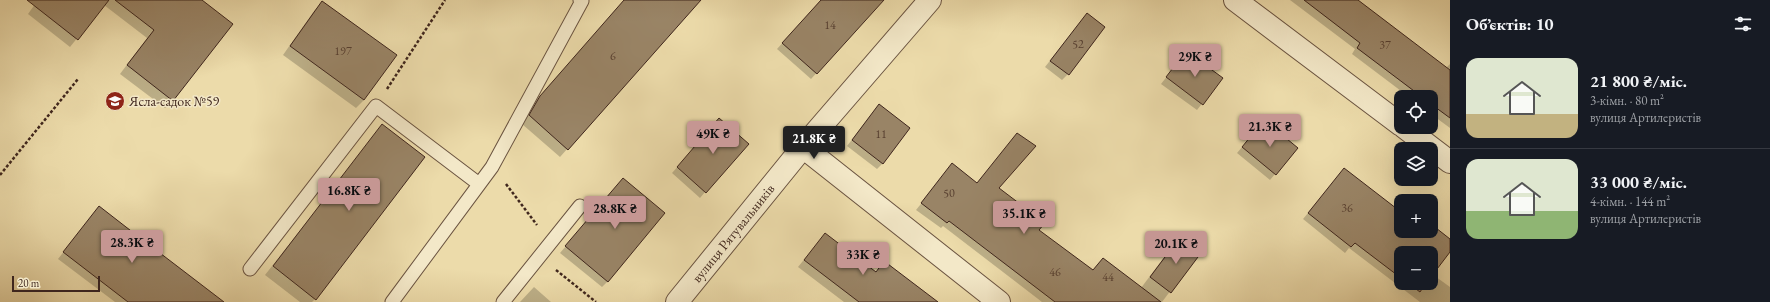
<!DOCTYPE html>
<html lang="uk">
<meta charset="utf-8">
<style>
:root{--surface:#171b24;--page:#20242c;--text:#f1f3f6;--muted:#9ea1a6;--line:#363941;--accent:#c59692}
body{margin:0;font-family:"EB Garamond",serif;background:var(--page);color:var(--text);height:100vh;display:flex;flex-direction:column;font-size:15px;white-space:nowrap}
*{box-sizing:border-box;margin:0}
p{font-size:13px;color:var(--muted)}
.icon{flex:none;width:22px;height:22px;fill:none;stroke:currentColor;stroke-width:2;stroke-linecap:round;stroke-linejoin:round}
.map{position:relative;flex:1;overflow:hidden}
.panel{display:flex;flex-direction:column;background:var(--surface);width:320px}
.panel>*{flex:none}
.tools{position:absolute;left:1394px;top:90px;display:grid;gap:8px}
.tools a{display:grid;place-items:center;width:44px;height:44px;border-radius:8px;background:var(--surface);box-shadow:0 4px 16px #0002;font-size:20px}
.scale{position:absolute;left:12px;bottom:10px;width:88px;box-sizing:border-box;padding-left:4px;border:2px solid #3f261d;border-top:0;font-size:11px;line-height:14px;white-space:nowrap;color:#3f261d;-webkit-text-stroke:3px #f3e8c8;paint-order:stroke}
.price{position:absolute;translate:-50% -34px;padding:0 9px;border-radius:4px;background:var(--accent);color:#111;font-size:13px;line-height:26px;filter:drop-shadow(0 1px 2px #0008)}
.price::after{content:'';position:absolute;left:50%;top:24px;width:12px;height:9px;margin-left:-6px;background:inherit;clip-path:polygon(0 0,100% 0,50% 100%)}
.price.current{background:#222;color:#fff}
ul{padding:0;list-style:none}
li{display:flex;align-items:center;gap:12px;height:100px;padding:0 16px}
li+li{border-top:1px solid var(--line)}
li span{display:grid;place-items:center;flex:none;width:112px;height:80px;border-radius:12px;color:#555}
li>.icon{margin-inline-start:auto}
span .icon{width:48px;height:48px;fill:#fffc;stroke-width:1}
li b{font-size:17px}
h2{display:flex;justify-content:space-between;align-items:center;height:48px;padding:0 16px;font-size:17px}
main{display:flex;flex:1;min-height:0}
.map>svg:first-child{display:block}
.shadow{fill:#0003;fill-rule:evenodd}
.building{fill:#998466;stroke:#3f261d}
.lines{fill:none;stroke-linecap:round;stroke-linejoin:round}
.lane-casing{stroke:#6a5340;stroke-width:15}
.street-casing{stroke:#6a5340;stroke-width:24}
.path{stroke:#3f261d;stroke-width:2.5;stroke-dasharray:3 2;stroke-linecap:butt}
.lane{stroke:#f3e8c8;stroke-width:13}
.street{stroke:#f3e8c8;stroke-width:22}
.labels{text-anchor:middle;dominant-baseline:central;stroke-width:3;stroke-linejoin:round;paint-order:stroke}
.number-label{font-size:12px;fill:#563e2f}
.poi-label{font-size:14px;fill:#3f261d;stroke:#f3e8c8;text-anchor:start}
.street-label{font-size:14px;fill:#3f261d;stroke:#f3e8c8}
</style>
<main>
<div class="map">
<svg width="1450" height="302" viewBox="0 0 1450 302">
<rect width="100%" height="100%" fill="#ecdbaa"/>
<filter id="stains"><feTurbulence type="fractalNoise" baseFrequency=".005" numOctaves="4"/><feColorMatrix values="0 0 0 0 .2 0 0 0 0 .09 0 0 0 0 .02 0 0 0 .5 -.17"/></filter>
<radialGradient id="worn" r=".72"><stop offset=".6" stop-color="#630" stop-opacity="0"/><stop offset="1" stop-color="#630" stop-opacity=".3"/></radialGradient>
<!-- shadow -->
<path class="shadow" d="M 38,0 L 201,0 L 173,101 L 165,108 L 120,74 L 147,38 L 104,5 L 70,47 L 28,14 Z
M 625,0 L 700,0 L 560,157 L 522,124 L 532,105 Z
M 821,0 L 868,0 L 876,8 L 811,79 L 777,49 Z
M 1290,0 L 1356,0 L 1446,68 L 1450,64 L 1450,128 L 1431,114 L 1431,97 L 1409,97 L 1352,54 L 1355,49 Z
M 322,3 L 364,100 L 356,108 L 283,55 L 314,11 Z
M 1087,14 L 1068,74 L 1062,80 L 1045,67 Z
M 1186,52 L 1222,78 L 1197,110 L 1161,84 Z
M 879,105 L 883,163 L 877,169 L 847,146 Z
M 1264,121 L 1275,174 L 1270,180 L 1237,153 Z
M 714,125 L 705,192 L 700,198 L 672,173 Z
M 382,126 L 315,299 L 312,302 L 300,302 L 265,275 Z
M 952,165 L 977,184 L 998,188 L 1037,231 L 1092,271 L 1103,259 L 1141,288 L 1174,244 L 1199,253 L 1162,302 L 1042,302 L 943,226 L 941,228 L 916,210 Z
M 1344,170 L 1401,212 L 1401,231 L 1431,231 L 1431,225 L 1450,240 L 1450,250 L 1432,274 L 1450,287 L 1450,302 L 1420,302 L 1349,248 L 1345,253 L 1303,219 ZM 1401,253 L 1431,253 L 1431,283 L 1401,283 Z
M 623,179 L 608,281 L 602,287 L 560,253 Z
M 99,207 L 223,302 L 115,302 L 58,259 Z
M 825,234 L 875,273 L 885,263 L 928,302 L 844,302 L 798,267 Z
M 534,287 L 551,302 L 520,302 Z"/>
<!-- building -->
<path class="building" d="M 27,0 L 109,0 L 78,40 Z
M 115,0 L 202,0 L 233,24 L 173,101 L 127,65 L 154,30 Z
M 624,0 L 701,0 L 568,150 L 529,115 L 540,96 Z
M 821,0 L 884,0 L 817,74 L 782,43 Z
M 1304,0 L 1358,0 L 1450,70 L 1450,118 L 1431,104 L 1431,97 L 1422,97 L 1357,48 L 1360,43 Z
M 322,1 L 397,55 L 364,100 L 290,46 Z
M 1087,13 L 1105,27 L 1069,75 L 1050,61 Z
M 1186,51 L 1223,78 L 1203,105 L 1166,77 Z
M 879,104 L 910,128 L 883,164 L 852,140 Z
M 719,118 L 749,144 L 706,193 L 677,167 Z
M 1264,120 L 1298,148 L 1276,175 L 1242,147 Z
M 382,124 L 425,157 L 316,300 L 273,266 Z
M 1017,133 L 1036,146 L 999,188 L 1045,223 L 1039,230 L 1093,270 L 1103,258 L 1161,302 L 1055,302 L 949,221 L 947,223 L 921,203 L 952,163 L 977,183 Z
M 1344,168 L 1401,212 L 1401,231 L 1431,231 L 1431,224 L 1450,239 L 1450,252 L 1431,277 L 1431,253 L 1401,253 L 1401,278 L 1355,243 L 1351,247 L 1308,213 Z
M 623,178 L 665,213 L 608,282 L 565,246 Z
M 99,206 L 126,227 L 224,302 L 128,302 L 63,252 Z
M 825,233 L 876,272 L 884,261 L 938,302 L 859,302 L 804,260 Z
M 1180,237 L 1201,253 L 1171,293 L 1150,277 Z
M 1408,283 L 1426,283 L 1420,292 Z"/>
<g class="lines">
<defs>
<path id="lane" d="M 250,269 L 376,106 L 479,184
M 392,302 L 492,167 L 582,1 L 580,0
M 503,302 L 580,206"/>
<path id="street" d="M 1235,0 L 1401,125
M 1404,127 L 1450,162
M 803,147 L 999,302
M 677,302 L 803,147 L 930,0"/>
</defs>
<!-- lane casing -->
<use href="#lane" class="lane-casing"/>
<!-- street casing -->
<use href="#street" class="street-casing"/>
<!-- path -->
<path class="path" d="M 387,89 L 445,0
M 0,175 L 78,79
M 506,184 L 537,225
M 556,270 L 596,302"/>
<!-- lane -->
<use href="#lane" class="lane"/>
<!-- street -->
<use href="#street" class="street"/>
</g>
<!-- icons -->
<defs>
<symbol id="school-disc" viewBox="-11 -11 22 22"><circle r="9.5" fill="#8f2418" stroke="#f3e8c8"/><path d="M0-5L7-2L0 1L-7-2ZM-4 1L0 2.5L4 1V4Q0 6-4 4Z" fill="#fff"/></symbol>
</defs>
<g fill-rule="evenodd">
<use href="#school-disc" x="104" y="90" width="22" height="22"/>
</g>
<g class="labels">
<!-- number labels -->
<g class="number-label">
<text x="830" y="25">14</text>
<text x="1078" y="44">52</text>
<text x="1385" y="45">37</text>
<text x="343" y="51">197</text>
<text x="613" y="56">6</text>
<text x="881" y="134">11</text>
<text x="949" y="193">50</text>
<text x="1347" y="208">36</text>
<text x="1055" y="272">46</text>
<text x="1108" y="277">44</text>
</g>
<!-- poi labels -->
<g class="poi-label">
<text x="129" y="101">Ясла-садок №59</text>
</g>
<!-- street labels -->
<g class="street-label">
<text transform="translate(733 233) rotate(-51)">вулиця Рятувальників</text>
</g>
</g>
<rect width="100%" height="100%" filter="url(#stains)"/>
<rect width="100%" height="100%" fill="url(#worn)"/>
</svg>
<div class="tools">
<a><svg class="icon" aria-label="locate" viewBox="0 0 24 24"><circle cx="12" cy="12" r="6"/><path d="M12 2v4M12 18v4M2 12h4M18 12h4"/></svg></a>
<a><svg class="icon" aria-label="layers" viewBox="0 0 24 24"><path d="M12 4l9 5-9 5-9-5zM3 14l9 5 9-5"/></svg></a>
<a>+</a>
<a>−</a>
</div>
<div class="scale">20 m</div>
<b class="price" style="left:1195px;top:78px">29K ₴</b>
<b class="price" style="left:1270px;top:148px">21.3K ₴</b>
<b class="price" style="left:713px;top:155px">49K ₴</b>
<b class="price current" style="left:814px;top:160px">21.8K ₴</b>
<b class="price" style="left:349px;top:212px">16.8K ₴</b>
<b class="price" style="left:615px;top:230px">28.8K ₴</b>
<b class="price" style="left:1024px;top:235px">35.1K ₴</b>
<b class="price" style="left:132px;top:264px">28.3K ₴</b>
<b class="price" style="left:1176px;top:265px">20.1K ₴</b>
<b class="price" style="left:863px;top:276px">33K ₴</b>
</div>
<section class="panel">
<h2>Об’єктів: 10<svg class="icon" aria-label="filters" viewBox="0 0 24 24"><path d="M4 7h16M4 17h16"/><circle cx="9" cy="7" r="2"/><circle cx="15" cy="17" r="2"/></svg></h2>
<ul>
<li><span style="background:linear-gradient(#dfe7d0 70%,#c2b280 0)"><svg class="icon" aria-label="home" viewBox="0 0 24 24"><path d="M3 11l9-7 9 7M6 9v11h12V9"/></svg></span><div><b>21 800 ₴/міс.</b><p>3-кімн. · 80 m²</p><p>вулиця Артилеристів</p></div></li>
<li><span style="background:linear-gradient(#dfe7d0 65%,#8fb573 0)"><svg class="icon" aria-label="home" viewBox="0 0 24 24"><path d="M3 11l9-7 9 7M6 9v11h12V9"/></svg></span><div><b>33 000 ₴/міс.</b><p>4-кімн. · 144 m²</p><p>вулиця Артилеристів</p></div></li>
</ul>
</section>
</main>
